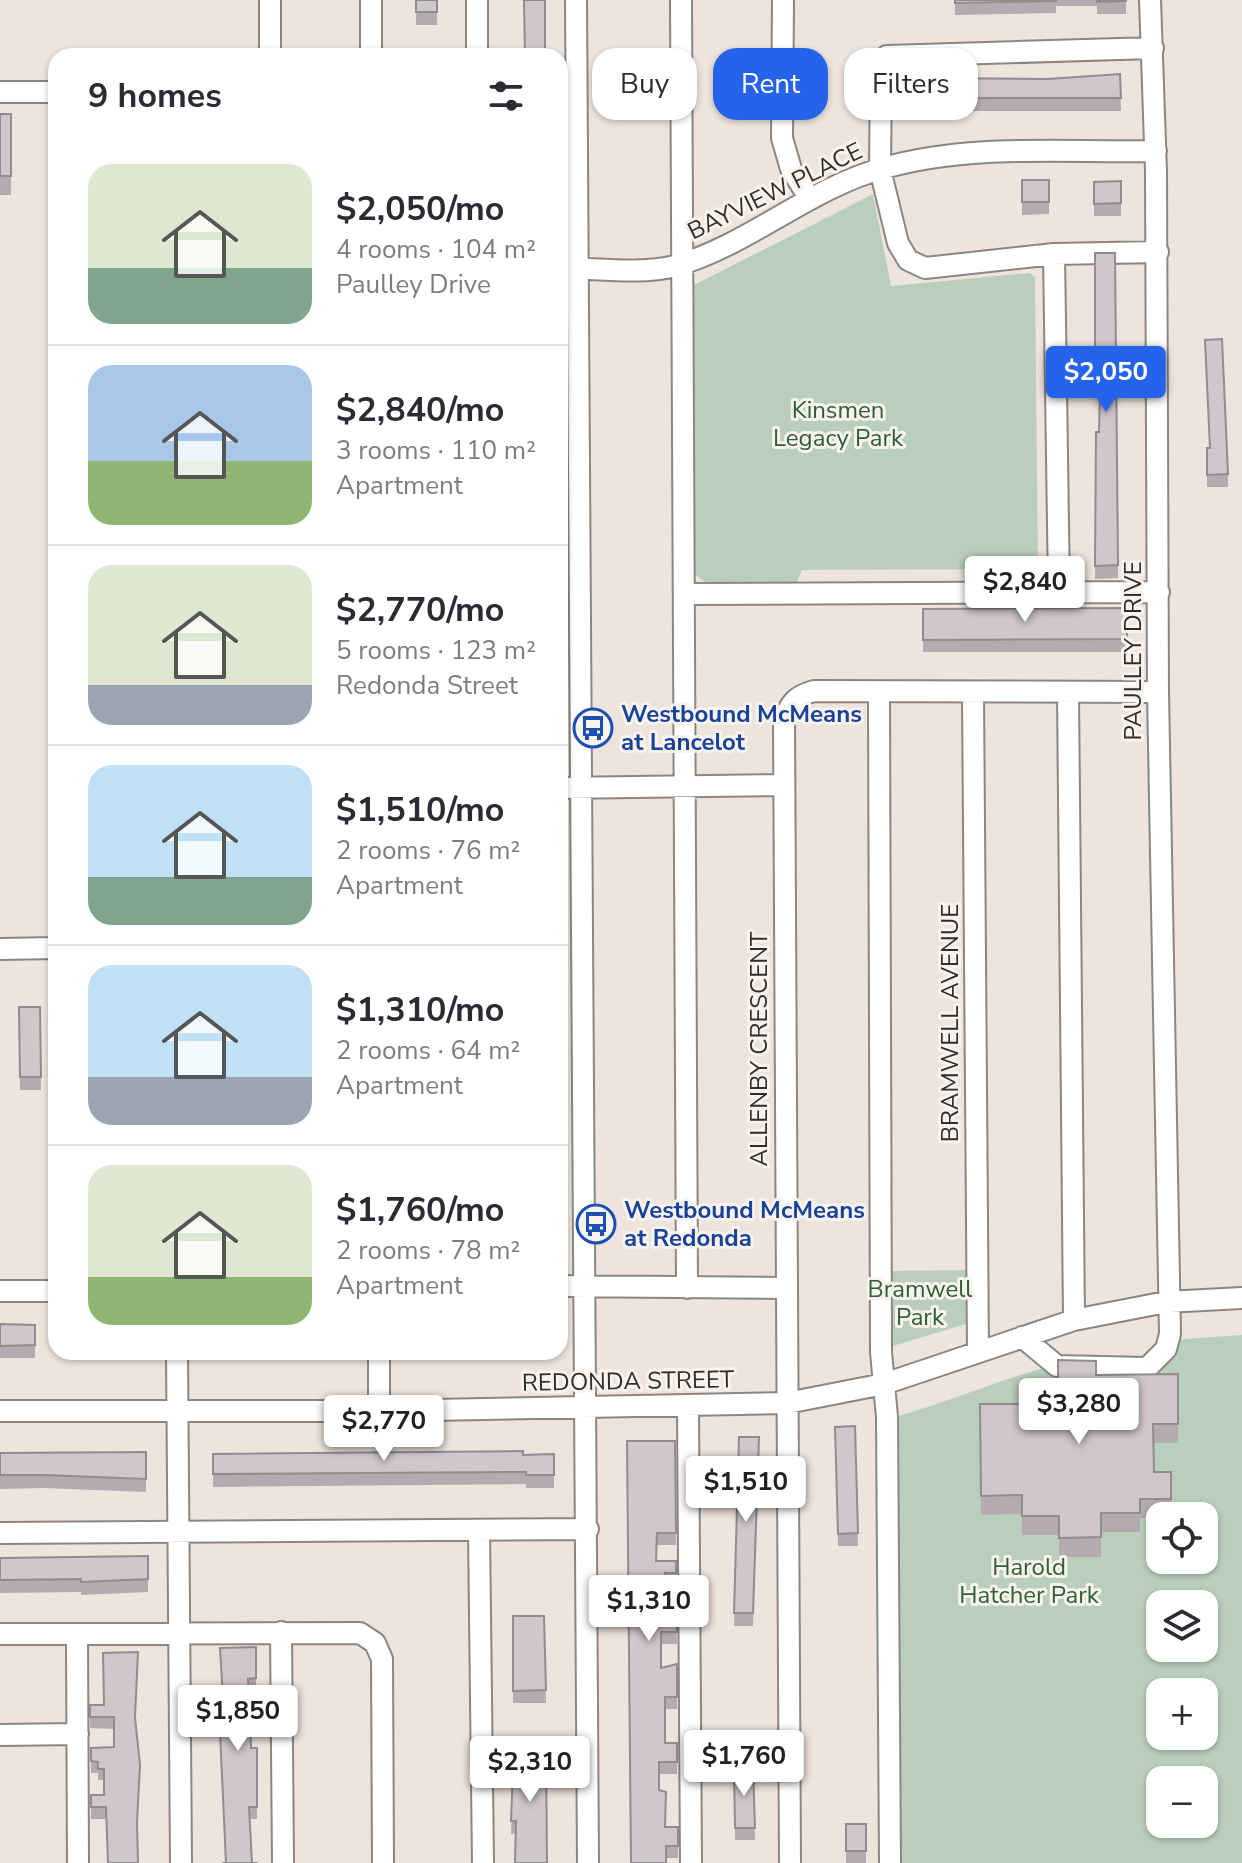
<!DOCTYPE html>
<meta charset="utf-8">
<style>
:root{--surface:#fff;--page:#f7f7f7;--text:#2b2b33;--muted:#7c7c81;--line:#e1e1e2;--accent:#2563eb}
body{margin:0;font-family:"Nunito Sans",sans-serif;background:var(--page);color:var(--text);height:100vh;display:flex;flex-direction:column;font-size:30px;white-space:nowrap}
*{box-sizing:border-box;margin:0}
p{font-size:26px;color:var(--muted)}
.icon{flex:none;width:44px;height:44px;fill:none;stroke:currentColor;stroke-width:2;stroke-linecap:round;stroke-linejoin:round}
.map{position:relative;flex:1;overflow:hidden}
.drawer{position:absolute;left:48px;top:48px;width:520px;height:1312px;display:flex;flex-direction:column;background:var(--surface);border-radius:24px;box-shadow:0 2px 6px #0004}
.drawer>*{flex:none}
.top-card{position:absolute;left:592px;top:48px;width:530px;height:72px;display:flex;gap:16px}
.controls{position:absolute;left:1146px;top:1502px;display:grid;gap:16px}
.controls a{display:grid;place-items:center;width:72px;height:72px;border-radius:16px;background:var(--surface);box-shadow:0 2px 6px #0004;font-size:40px}
.price{position:absolute;translate:-50% -68px;padding:0 18px;border-radius:8px;background:#fff;color:#222;font-size:26px;line-height:52px;filter:drop-shadow(0 2px 4px #0008)}
.price::after{content:'';position:absolute;left:50%;top:48px;width:24px;height:18px;margin-left:-12px;background:inherit;clip-path:polygon(0 0,100% 0,50% 100%)}
.price.current{background:var(--accent);color:#fff}
ul{padding:0;list-style:none}
li{display:flex;align-items:center;gap:24px;height:200px;padding:0 40px}
li+li{border-top:2px solid var(--line)}
li span{display:grid;place-items:center;flex:none;width:224px;height:160px;border-radius:24px;color:#555}
li>.icon{margin-inline-start:auto}
span .icon{width:96px;height:96px;fill:#fffc;stroke-width:1}
li b{font-size:34px}
h2{display:flex;justify-content:space-between;align-items:center;height:96px;padding:0 40px;font-size:34px}
.tag{padding:0 28px;border-radius:24px;background:var(--surface);box-shadow:0 2px 6px #0004;font-size:28px;line-height:72px}
.tag.current{background:var(--accent);color:#fff}
.map>svg:first-child{display:block}
.green{fill:#b9cfbb;fill-rule:evenodd}
.lines{fill:none;stroke-linecap:round;stroke-linejoin:round}
.minor-casing{stroke:#8d8680;stroke-width:24}
.minor{stroke:#fff;stroke-width:20}
.wall{fill:#b3abaf}
.building{fill:#d0c7cc;stroke:#928b8f;stroke-width:2}
.labels{text-anchor:middle;dominant-baseline:central;stroke-width:6;stroke-linejoin:round;paint-order:stroke}
.street-label{font-size:24px;fill:#302d2b;stroke:#faf2ec}
.park-label{font-size:24px;fill:#2c6035;stroke:#faf2ec}
.transit-label{font-size:24px;font-weight:bold;fill:#164399;stroke:#faf2ec;text-anchor:start}
</style>
<div class="map">
<svg width="1242" height="1863" viewBox="0 0 1242 1863">
<rect width="100%" height="100%" fill="#ede4de"/>
<!-- green -->
<path class="green" d="M 873,194 L 891,286 L 1030,273 L 1035,277 L 1038,569 L 802,570 L 797,582 L 707,583 L 694,574 L 692,562 L 690,295 L 694,285 Z
M 966,1270 L 966,1324 L 886,1348 L 886,1271 Z
M 1242,1335 L 1242,1863 L 898,1863 L 895,1417 C 960,1399 1020,1370 1086,1358 C 1112,1353 1144,1371 1158,1341 ZM 1160,1516 L 1204,1516 L 1204,1560 L 1160,1560 ZM 1160,1604 L 1204,1604 L 1204,1648 L 1160,1648 ZM 1160,1692 L 1204,1692 L 1204,1736 L 1160,1736 ZM 1160,1780 L 1204,1780 L 1204,1824 L 1160,1824 Z"/>
<g class="lines">
<defs>
<path id="minor" d="M 270,0 L 270,56
M 371,0 L 371,56
M 477,0 L 477,56
M 576,0 L 588,1863
M 681,0 L 687,1288
M 783,0 L 782,138 L 791,169 L 810,199
M 1153,48 L 887,56 L 881,69 L 880,169 L 898,243 L 908,260 L 925,268 L 1054,254 L 1158,252
M 0,92 L 56,92
M 1054,254 L 1059,591
M 560,268 C 597,268 639,275 675,266 C 749,245 809,188 884,168 C 971,143 1066,153 1156,151
M 686,594 L 1159,592
M 879,693 L 881,1352 L 887,1417 L 890,1863
M 973,693 L 978,1352
M 1068,693 L 1074,1320
M 560,788 L 784,785
M 0,949 L 56,948
M 560,1286 L 786,1288
M 0,1291 L 56,1291
M 1022,1337 L 1057,1366 L 1147,1368 L 1166,1349 L 1170,1334 L 1158,692 L 1156,172 L 1150,0
M 177,1352 L 181,1863
M 379,1352 L 379,1411
M 688,1407 L 691,1863
M 0,1411 L 379,1411 L 787,1403 L 884,1384 L 1074,1320 L 1166,1302 L 1242,1298
M 479,1531 L 483,1863
M 0,1533 L 588,1529
M 281,1632 L 283,1863
M 0,1634 L 360,1633 L 375,1643 L 382,1659 L 383,1863
M 77,1634 L 78,1863
M 0,1735 L 78,1734
M 790,1863 L 784,720 C 790,703 796,696 814,691 L 1158,692"/>
</defs>
<!-- minor casing -->
<use href="#minor" class="minor-casing"/>
<!-- minor -->
<use href="#minor" class="minor"/>
</g>
<!-- wall -->
<path class="wall" d="M 416,0 L 437,0 L 437,25 L 416,25 Z
M 955,0 L 1126,0 L 1126,14 L 1097,14 L 1097,6 L 1056,6 L 1056,13 L 955,15 Z
M 1120,74 L 1121,111 L 936,111 L 936,78 L 1048,79 Z
M 0,114 L 11,114 L 11,195 L 0,195 Z
M 1022,180 L 1049,180 L 1049,214 L 1022,215 Z
M 1121,181 L 1121,216 L 1094,216 L 1094,182 Z
M 1095,253 L 1115,253 L 1118,578 L 1095,579 L 1096,432 L 1099,432 L 1101,365 L 1095,365 Z
M 1207,448 L 1228,474 L 1228,487 L 1207,487 Z
M 1127,608 L 1127,652 L 923,652 L 923,609 Z
M 19,1007 L 40,1007 L 41,1090 L 20,1090 Z
M 0,1324 L 35,1325 L 35,1358 L 0,1358 Z
M 210,1352 L 352,1352 L 352,1354 L 210,1356 Z
M 405,1352 L 553,1352 L 553,1355 L 525,1356 L 525,1353 L 405,1357 Z
M 1178,1374 L 1178,1443 L 1153,1443 L 1154,1472 L 1171,1472 L 1171,1516 L 1160,1516 L 1160,1518 L 1140,1518 L 1140,1532 L 1101,1532 L 1101,1557 L 1059,1557 L 1059,1535 L 1022,1535 L 1022,1514 L 981,1515 L 980,1404 L 1023,1404 L 1058,1382 L 1096,1375 Z
M 855,1426 L 858,1546 L 838,1546 L 835,1427 Z
M 739,1437 L 759,1437 L 753,1626 L 734,1626 Z
M 627,1441 L 675,1441 L 676,1545 L 657,1545 L 657,1561 L 676,1561 L 676,1585 L 665,1585 L 664,1620 L 676,1620 L 677,1644 L 661,1644 L 661,1668 L 677,1664 L 677,1709 L 665,1709 L 665,1743 L 677,1743 L 677,1774 L 659,1774 L 659,1790 L 666,1792 L 665,1827 L 678,1827 L 678,1858 L 666,1858 L 666,1863 L 631,1863 Z
M 146,1452 L 146,1492 L 44,1488 L 0,1489 L 0,1453 Z
M 213,1454 L 554,1454 L 554,1488 L 526,1488 L 526,1484 L 213,1487 Z
M 148,1556 L 148,1592 L 81,1595 L 81,1592 L 0,1593 L 0,1558 Z
M 513,1616 L 544,1616 L 546,1703 L 513,1703 Z
M 256,1647 L 256,1691 L 249,1691 L 251,1748 L 257,1748 L 257,1819 L 250,1819 L 225,1863 L 224,1732 L 220,1648 Z
M 90,1705 L 136,1721 L 140,1777 L 106,1819 L 91,1819 L 91,1795 L 104,1795 L 104,1780 L 98,1780 L 98,1773 L 91,1773 L 91,1748 L 114,1747 L 114,1729 L 90,1728 Z
M 514,1746 L 516,1833 L 511,1834 Z
M 734,1768 L 753,1768 L 755,1840 L 735,1840 Z
M 846,1824 L 866,1824 L 866,1863 L 846,1863 Z"/>
<!-- building -->
<path class="building" d="M 416,0 L 437,0 L 437,12 L 416,12 Z
M 524,0 L 545,0 L 545,50 L 549,50 L 549,56 L 525,56 Z
M 955,0 L 1056,0 L 1056,1 L 955,3 Z
M 1097,0 L 1126,0 L 1126,1 L 1097,2 Z
M 1120,74 L 1121,98 L 936,98 L 936,78 L 1048,79 Z
M 0,114 L 11,114 L 11,176 L 0,176 Z
M 1022,180 L 1049,180 L 1049,202 L 1022,202 Z
M 1121,181 L 1121,203 L 1094,204 L 1094,182 Z
M 1095,253 L 1115,253 L 1118,565 L 1095,566 L 1096,432 L 1099,432 L 1101,353 L 1095,353 Z
M 1222,339 L 1228,474 L 1207,475 L 1207,448 L 1210,448 L 1205,340 Z
M 1127,608 L 1127,639 L 923,640 L 923,609 Z
M 19,1007 L 40,1007 L 41,1077 L 20,1077 Z
M 0,1324 L 35,1325 L 35,1345 L 0,1346 Z
M 1058,1360 L 1096,1361 L 1096,1375 L 1178,1374 L 1178,1424 L 1153,1424 L 1154,1472 L 1171,1472 L 1171,1499 L 1140,1499 L 1140,1513 L 1101,1513 L 1101,1537 L 1059,1538 L 1059,1516 L 1022,1516 L 1022,1495 L 981,1496 L 980,1404 L 1024,1404 L 1023,1383 L 1058,1382 Z
M 855,1426 L 858,1533 L 838,1534 L 835,1427 Z
M 739,1437 L 759,1437 L 753,1613 L 734,1613 Z
M 627,1441 L 675,1441 L 676,1533 L 657,1533 L 656,1561 L 676,1561 L 676,1573 L 665,1573 L 664,1620 L 676,1620 L 677,1632 L 661,1632 L 661,1668 L 677,1664 L 677,1697 L 665,1697 L 665,1743 L 677,1743 L 677,1762 L 659,1762 L 659,1790 L 666,1792 L 665,1827 L 678,1827 L 678,1846 L 666,1846 L 666,1863 L 631,1863 Z
M 523,1451 L 523,1455 L 554,1454 L 554,1475 L 526,1475 L 526,1472 L 213,1474 L 213,1454 Z
M 146,1452 L 146,1479 L 44,1475 L 0,1475 L 0,1453 Z
M 148,1556 L 148,1579 L 81,1582 L 81,1579 L 0,1580 L 0,1558 Z
M 513,1616 L 544,1616 L 546,1690 L 513,1691 Z
M 256,1647 L 256,1678 L 248,1679 L 251,1748 L 257,1748 L 257,1807 L 249,1807 L 252,1863 L 258,1863 L 222,1863 L 226,1863 L 220,1732 L 225,1732 L 220,1648 Z
M 138,1652 L 135,1717 L 140,1765 L 137,1822 L 138,1863 L 108,1863 L 106,1807 L 91,1807 L 91,1795 L 104,1795 L 104,1769 L 98,1769 L 98,1762 L 91,1761 L 91,1748 L 114,1747 L 114,1717 L 90,1717 L 90,1705 L 104,1705 L 103,1653 Z
M 514,1746 L 546,1746 L 547,1863 L 515,1863 L 516,1821 L 511,1821 Z
M 734,1768 L 753,1768 L 755,1828 L 735,1828 Z
M 846,1824 L 866,1824 L 866,1851 L 846,1851 Z"/>
<!-- icons -->
<defs>
<symbol id="bus-ring" viewBox="-11 -11 22 22"><circle r="9.5" fill="#faf2ec" stroke="#1a4fb4" stroke-width="1.5"/><path d="M-5-6H5V4H4V6H2V4H-2V6H-4V4H-5ZM-3.5-4V0h7V-4ZM-3.5 1.2v1.5H-2V1.2ZM2 1.2v1.5H3.5V1.2Z" fill="#1a4fb4"/></symbol>
</defs>
<g fill-rule="evenodd">
<use href="#bus-ring" x="571" y="706" width="44" height="44"/>
<use href="#bus-ring" x="574" y="1202" width="44" height="44"/>
</g>
<g class="labels">
<!-- street labels -->
<g class="street-label">
<text transform="translate(775 191) rotate(-26)">BAYVIEW PLACE</text>
<text transform="translate(1133 651) rotate(-90)">PAULLEY DRIVE</text>
<text transform="translate(950 1023) rotate(-90)">BRAMWELL AVENUE</text>
<text transform="translate(759 1049) rotate(-90)">ALLENBY CRESCENT</text>
<text transform="translate(628 1381) rotate(-1)">REDONDA STREET</text>
</g>
<!-- park labels -->
<g class="park-label">
<text x="838" y="410">Kinsmen<tspan x="838" dy="28">Legacy Park</tspan></text>
<text x="920" y="1289">Bramwell<tspan x="920" dy="28">Park</tspan></text>
<text x="1029" y="1567">Harold<tspan x="1029" dy="28">Hatcher Park</tspan></text>
</g>
<!-- transit labels -->
<g class="transit-label">
<text x="621" y="714">Westbound McMeans<tspan x="621" dy="28">at Lancelot</tspan></text>
<text x="624" y="1210">Westbound McMeans<tspan x="624" dy="28">at Redonda</tspan></text>
</g>
</g>
</svg>
<div class="controls">
<a><svg class="icon" aria-label="locate" viewBox="0 0 24 24"><circle cx="12" cy="12" r="6"/><path d="M12 2v4M12 18v4M2 12h4M18 12h4"/></svg></a>
<a><svg class="icon" aria-label="layers" viewBox="0 0 24 24"><path d="M12 4l9 5-9 5-9-5zM3 14l9 5 9-5"/></svg></a>
<a>+</a>
<a>−</a>
</div>
<b class="price current" style="left:1106px;top:414px">$2,050</b>
<b class="price" style="left:1025px;top:624px">$2,840</b>
<b class="price" style="left:1079px;top:1446px">$3,280</b>
<b class="price" style="left:384px;top:1463px">$2,770</b>
<b class="price" style="left:746px;top:1524px">$1,510</b>
<b class="price" style="left:649px;top:1643px">$1,310</b>
<b class="price" style="left:238px;top:1753px">$1,850</b>
<b class="price" style="left:744px;top:1798px">$1,760</b>
<b class="price" style="left:530px;top:1804px">$2,310</b>
<div class="top-card">
<a class="tag">Buy</a>
<a class="tag current">Rent</a>
<a class="tag">Filters</a>
</div>
<section class="drawer">
<h2>9 homes<svg class="icon" aria-label="filters" viewBox="0 0 24 24"><path d="M4 7h16M4 17h16"/><circle cx="9" cy="7" r="2"/><circle cx="15" cy="17" r="2"/></svg></h2>
<ul>
<li><span style="background:linear-gradient(#dfe7d0 65%,#7fa58c 0)"><svg class="icon" aria-label="home" viewBox="0 0 24 24"><path d="M3 11l9-7 9 7M6 9v11h12V9"/></svg></span><div><b>$2,050/mo</b><p>4 rooms · 104 m²</p><p>Paulley Drive</p></div></li>
<li><span style="background:linear-gradient(#a9c7e8 60%,#8fb573 0)"><svg class="icon" aria-label="home" viewBox="0 0 24 24"><path d="M3 11l9-7 9 7M6 9v11h12V9"/></svg></span><div><b>$2,840/mo</b><p>3 rooms · 110 m²</p><p>Apartment</p></div></li>
<li><span style="background:linear-gradient(#dfe7d0 75%,#9aa5b1 0)"><svg class="icon" aria-label="home" viewBox="0 0 24 24"><path d="M3 11l9-7 9 7M6 9v11h12V9"/></svg></span><div><b>$2,770/mo</b><p>5 rooms · 123 m²</p><p>Redonda Street</p></div></li>
<li><span style="background:linear-gradient(#bfe0f5 70%,#7fa58c 0)"><svg class="icon" aria-label="home" viewBox="0 0 24 24"><path d="M3 11l9-7 9 7M6 9v11h12V9"/></svg></span><div><b>$1,510/mo</b><p>2 rooms · 76 m²</p><p>Apartment</p></div></li>
<li><span style="background:linear-gradient(#bfe0f5 70%,#9aa5b1 0)"><svg class="icon" aria-label="home" viewBox="0 0 24 24"><path d="M3 11l9-7 9 7M6 9v11h12V9"/></svg></span><div><b>$1,310/mo</b><p>2 rooms · 64 m²</p><p>Apartment</p></div></li>
<li><span style="background:linear-gradient(#dfe7d0 70%,#8fb573 0)"><svg class="icon" aria-label="home" viewBox="0 0 24 24"><path d="M3 11l9-7 9 7M6 9v11h12V9"/></svg></span><div><b>$1,760/mo</b><p>2 rooms · 78 m²</p><p>Apartment</p></div></li>
</ul>
</section>
</div>
